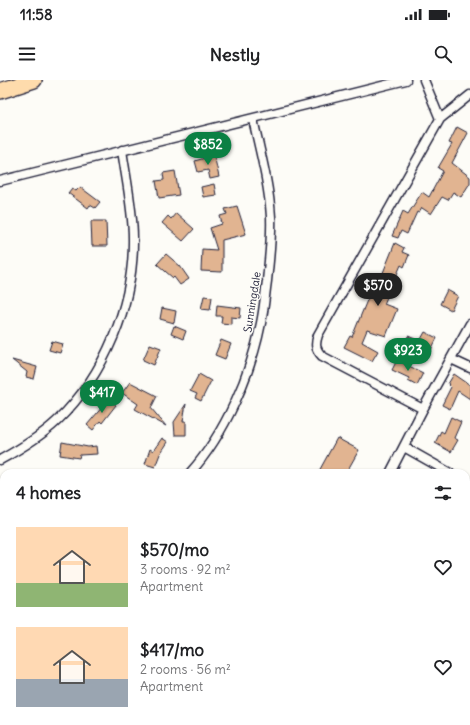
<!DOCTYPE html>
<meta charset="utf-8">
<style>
:root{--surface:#fff;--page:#f2f2f2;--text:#202124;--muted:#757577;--accent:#0b8043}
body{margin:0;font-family:Delius,sans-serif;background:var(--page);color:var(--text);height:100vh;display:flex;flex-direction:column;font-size:15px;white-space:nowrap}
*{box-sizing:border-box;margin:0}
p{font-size:13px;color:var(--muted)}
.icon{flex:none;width:22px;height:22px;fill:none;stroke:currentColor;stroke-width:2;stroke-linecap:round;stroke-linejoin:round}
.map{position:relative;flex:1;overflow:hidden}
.side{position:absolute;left:0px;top:389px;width:470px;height:256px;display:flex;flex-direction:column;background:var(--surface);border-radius:12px 12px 0 0;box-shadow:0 1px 3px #0004}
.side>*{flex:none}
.price{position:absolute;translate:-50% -34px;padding:0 9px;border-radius:14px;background:var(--accent);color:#fff;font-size:13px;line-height:26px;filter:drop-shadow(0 1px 2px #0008)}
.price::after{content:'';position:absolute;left:50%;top:24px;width:12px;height:9px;margin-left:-6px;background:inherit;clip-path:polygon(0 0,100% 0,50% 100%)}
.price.on{background:#222;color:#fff}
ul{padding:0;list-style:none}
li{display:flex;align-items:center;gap:12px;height:100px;padding:0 16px}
li span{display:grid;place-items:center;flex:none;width:112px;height:80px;border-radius:0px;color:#555}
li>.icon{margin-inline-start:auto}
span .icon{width:48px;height:48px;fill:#fffc;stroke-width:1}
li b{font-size:17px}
h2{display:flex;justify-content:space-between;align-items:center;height:48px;padding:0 16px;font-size:17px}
.status{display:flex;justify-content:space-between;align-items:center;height:28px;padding:0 20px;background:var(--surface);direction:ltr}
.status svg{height:11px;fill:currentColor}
header{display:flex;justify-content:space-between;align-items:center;height:52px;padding:0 16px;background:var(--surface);font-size:18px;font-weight:700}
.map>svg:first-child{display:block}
.building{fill:#e1b491;stroke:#22223b}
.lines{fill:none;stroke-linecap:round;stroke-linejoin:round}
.street-casing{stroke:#22223b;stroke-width:11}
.highway-casing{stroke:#22223b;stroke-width:18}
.street{stroke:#fdfcf7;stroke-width:8}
.highway{stroke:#fedbac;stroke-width:15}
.labels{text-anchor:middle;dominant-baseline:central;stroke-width:3;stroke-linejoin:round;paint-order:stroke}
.street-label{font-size:11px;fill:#22223b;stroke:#fdfcf7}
</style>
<div class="status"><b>11:58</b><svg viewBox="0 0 49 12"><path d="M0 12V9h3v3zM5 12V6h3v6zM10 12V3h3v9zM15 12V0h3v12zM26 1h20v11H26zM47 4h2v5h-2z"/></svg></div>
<header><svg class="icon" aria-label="menu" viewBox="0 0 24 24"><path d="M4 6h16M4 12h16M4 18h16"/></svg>Nestly<svg class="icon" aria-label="search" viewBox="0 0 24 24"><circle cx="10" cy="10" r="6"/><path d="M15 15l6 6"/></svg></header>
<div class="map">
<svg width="470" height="645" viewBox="0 0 470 645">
<rect width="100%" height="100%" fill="#fdfcf7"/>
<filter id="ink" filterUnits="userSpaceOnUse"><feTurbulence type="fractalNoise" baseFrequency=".025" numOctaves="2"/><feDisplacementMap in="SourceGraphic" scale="8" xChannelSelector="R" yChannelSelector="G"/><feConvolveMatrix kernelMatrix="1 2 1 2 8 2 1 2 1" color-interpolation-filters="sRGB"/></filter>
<g filter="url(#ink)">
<!-- building -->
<path class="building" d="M 457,47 L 468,53 L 452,83 L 470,97 L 470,103 L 461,117 L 453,112 L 448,120 L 442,117 L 431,134 L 422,128 L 419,133 L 417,132 L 407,154 L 401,151 L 398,158 L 392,156 L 403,131 L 408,134 L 422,112 L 429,117 L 443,91 L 438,88 L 452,64 L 449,63 Z
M 214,75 L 219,97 L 210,99 L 208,90 L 198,92 L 195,81 Z
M 175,91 L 179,115 L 159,118 L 156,101 L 164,100 L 163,93 Z
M 214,104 L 216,115 L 203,117 L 201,107 Z
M 80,107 L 100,122 L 95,128 L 90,125 L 88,128 L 68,113 L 72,108 L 76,111 Z
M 237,126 L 246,154 L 222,160 L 222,192 L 201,191 L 202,169 L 217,170 L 210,148 L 222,144 L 220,136 L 227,134 L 225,129 Z
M 176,133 L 194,149 L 183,161 L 162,143 L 168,136 L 171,139 Z
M 91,141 L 106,141 L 107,166 L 92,166 Z
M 395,163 L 404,168 L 402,172 L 409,175 L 404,187 L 401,185 L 384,224 L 397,229 L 386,256 L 367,250 L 362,262 L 378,271 L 372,281 L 344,267 L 350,256 L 352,257 L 370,213 L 374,215 Z
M 166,174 L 180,186 L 189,199 L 180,205 L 174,197 L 173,198 L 157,184 Z
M 447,210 L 458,216 L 451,230 L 440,224 Z
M 204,216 L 212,217 L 210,230 L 201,229 Z
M 217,225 L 241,228 L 240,238 L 231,237 L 231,244 L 221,243 L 222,236 L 216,236 Z
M 162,228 L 176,231 L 174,243 L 160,239 Z
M 174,246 L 186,251 L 183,259 L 171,254 Z
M 425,252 L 437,258 L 429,274 L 405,263 L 408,256 L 420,261 Z
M 221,260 L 231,264 L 225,279 L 215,275 Z
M 52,261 L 63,264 L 60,273 L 49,270 Z
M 150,264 L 161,268 L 154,285 L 143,280 Z
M 12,280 L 37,287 L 34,299 L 26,297 L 27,292 Z
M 397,280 L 423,293 L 417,305 L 408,300 L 409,298 L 392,290 Z
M 199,294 L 211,301 L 201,321 L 195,318 L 197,314 L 190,311 Z
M 454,294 L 470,305 L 470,319 L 458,311 L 450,329 L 442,325 L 451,307 L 448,304 Z
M 130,302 L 157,316 L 151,328 L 166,346 L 135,329 L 138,324 L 122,313 Z
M 109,319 L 116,325 L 102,343 L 100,341 L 93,350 L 87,345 Z
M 186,324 L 183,341 L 186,341 L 186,355 L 175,355 L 174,342 Z
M 451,337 L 461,342 L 454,358 L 458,360 L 451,372 L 435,363 L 441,351 L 444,353 Z
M 162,358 L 168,362 L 160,374 L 155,387 L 145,384 L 150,369 L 153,371 Z
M 337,358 L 359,370 L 346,393 L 318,393 Z
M 62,362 L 88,367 L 96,366 L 97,374 L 80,375 L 79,378 L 60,375 Z"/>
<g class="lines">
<defs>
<path id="street" d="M 424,0 L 440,39 L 470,15
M 440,39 L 318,255 C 315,264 315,269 322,276 L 423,329 L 470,244
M 0,101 L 406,0
M 451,279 L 470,288
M 404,367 L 450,393
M 0,380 C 20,369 40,357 57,341 C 105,295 134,224 133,158 C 133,130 126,98 122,70
M 190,393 C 225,354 251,294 261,243 C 264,229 265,215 267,201 C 269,180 272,158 271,137 C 269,104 260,71 253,39
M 390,393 L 423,329
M 466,402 L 470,405
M 466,521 L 470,523
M 0,530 L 4,529
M 130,641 L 132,645
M 173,641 L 180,645
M 400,641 L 402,645
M 31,645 L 39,641"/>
<path id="highway" d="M 0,11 L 34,0"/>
</defs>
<!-- street casing -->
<use href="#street" class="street-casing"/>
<!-- highway casing -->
<use href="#highway" class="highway-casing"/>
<!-- street -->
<use href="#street" class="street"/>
<!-- highway -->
<use href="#highway" class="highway"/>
</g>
</g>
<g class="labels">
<!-- street labels -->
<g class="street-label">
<text transform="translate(252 222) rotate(-81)">Sunningdale</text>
</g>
</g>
</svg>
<b class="price" style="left:208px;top:86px">$852</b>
<b class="price on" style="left:378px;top:227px">$570</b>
<b class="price" style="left:408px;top:292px">$923</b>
<b class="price" style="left:102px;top:334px">$417</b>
<section class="side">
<h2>4 homes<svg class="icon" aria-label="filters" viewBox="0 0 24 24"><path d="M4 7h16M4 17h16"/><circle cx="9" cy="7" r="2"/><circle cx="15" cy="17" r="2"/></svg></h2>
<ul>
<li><span style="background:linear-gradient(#ffd9b3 70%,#8fb573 0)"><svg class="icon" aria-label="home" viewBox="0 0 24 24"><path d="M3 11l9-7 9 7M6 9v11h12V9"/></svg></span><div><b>$570/mo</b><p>3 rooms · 92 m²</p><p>Apartment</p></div><svg class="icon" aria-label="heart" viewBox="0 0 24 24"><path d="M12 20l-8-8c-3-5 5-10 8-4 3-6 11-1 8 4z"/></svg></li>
<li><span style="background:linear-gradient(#ffd9b3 65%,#9aa5b1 0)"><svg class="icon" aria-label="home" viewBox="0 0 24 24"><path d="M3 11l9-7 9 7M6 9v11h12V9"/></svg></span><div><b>$417/mo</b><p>2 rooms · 56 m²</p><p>Apartment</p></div><svg class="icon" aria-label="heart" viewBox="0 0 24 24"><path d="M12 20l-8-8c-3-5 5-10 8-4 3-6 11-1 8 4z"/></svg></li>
</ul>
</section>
</div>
